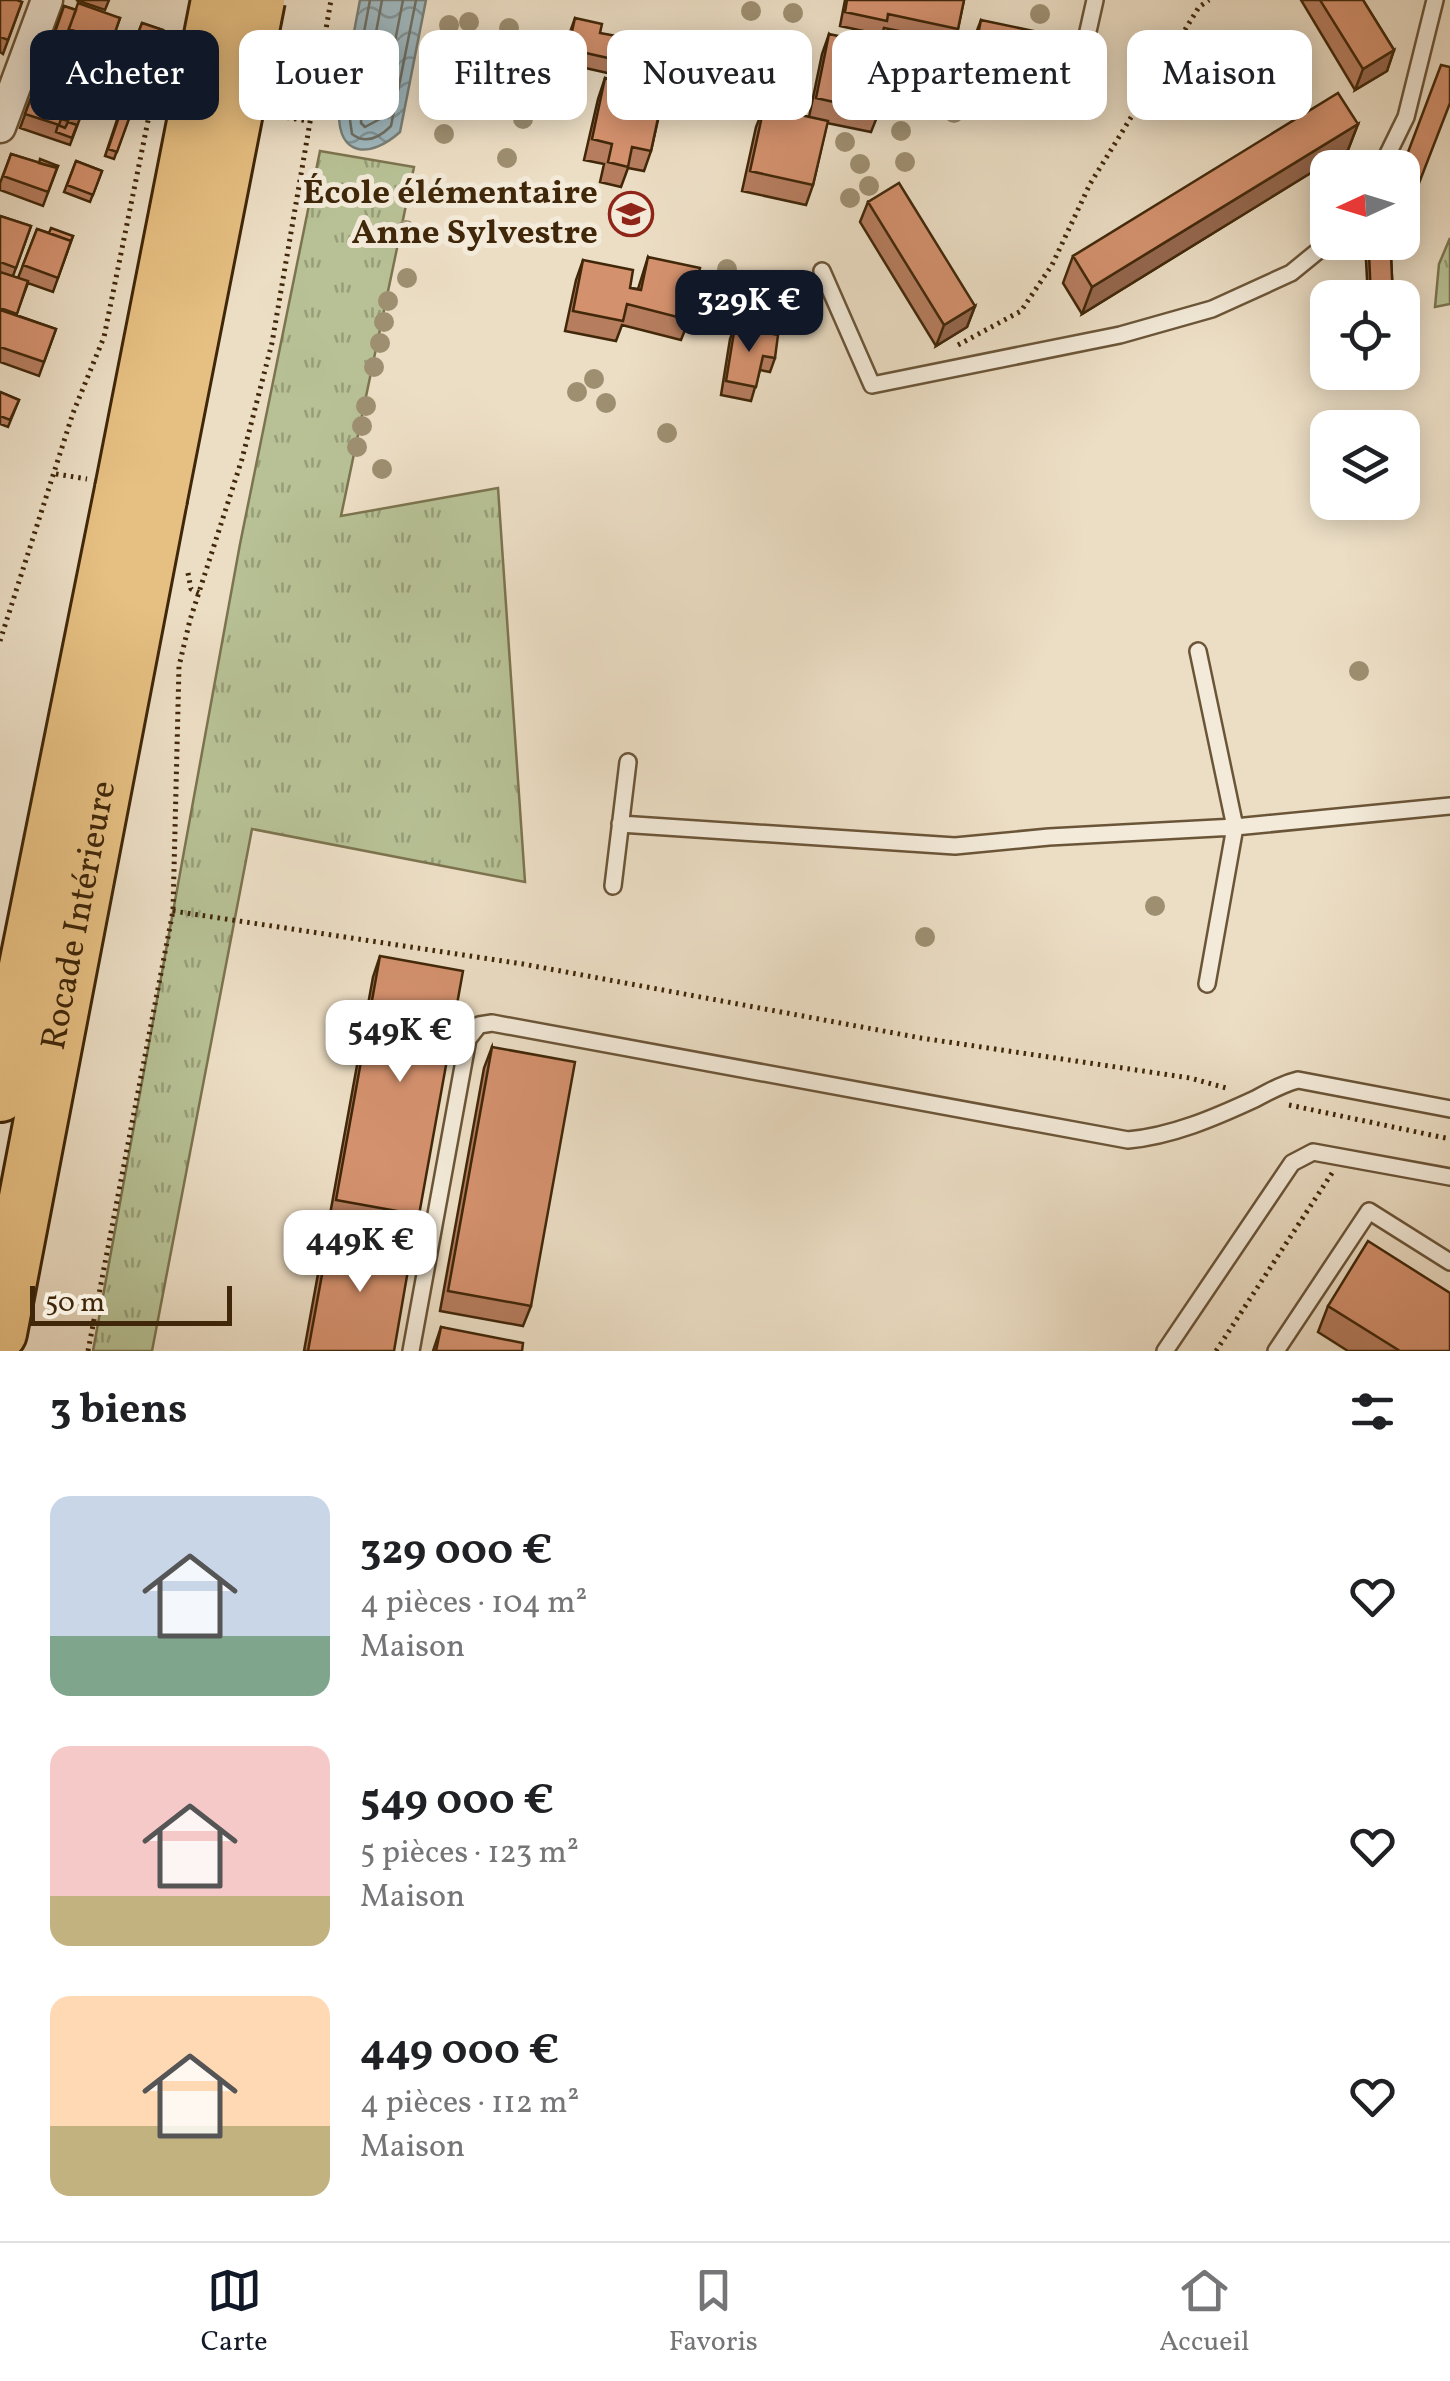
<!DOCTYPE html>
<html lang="fr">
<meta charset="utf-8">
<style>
:root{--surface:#fff;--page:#f2f2f2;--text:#202124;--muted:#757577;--line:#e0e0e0;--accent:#111827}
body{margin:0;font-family:Vollkorn,serif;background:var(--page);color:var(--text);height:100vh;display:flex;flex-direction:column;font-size:38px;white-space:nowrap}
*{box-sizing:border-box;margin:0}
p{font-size:32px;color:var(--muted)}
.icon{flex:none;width:55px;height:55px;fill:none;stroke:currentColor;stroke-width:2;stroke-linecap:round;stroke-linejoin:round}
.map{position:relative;height:1351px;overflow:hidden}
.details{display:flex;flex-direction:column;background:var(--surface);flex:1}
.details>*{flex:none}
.hud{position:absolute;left:30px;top:30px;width:1390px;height:90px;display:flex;gap:20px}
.needle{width:65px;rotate:266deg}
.buttons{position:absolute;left:1310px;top:150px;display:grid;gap:20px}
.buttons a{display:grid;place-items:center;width:110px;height:110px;border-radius:20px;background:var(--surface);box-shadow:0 5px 25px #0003;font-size:50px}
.scale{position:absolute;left:30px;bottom:25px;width:202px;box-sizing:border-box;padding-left:10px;border:5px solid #402709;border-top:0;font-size:28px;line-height:35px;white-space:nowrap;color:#402709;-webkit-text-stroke:8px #f3ead9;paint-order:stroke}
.price{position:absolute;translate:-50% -85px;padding:0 22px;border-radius:20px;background:#fff;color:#222;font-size:32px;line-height:65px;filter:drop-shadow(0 2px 5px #0008)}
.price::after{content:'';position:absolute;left:50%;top:60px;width:30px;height:22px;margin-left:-15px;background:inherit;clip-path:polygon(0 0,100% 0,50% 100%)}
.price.on{background:var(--accent);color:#fff}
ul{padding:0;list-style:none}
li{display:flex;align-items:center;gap:30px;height:250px;padding:0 50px}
li span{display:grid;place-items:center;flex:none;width:280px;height:200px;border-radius:20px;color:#555}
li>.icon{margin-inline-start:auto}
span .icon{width:120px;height:120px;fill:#fffc;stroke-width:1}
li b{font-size:42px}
h2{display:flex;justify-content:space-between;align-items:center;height:120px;padding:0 50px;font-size:42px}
.chip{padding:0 35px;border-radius:20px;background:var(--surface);box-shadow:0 5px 25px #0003;font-size:35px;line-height:90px}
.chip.on{background:var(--accent);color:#fff}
.tabs{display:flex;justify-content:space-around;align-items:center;height:140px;border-top:2px solid var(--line);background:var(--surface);font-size:28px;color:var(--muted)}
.tabs a{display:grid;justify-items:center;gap:5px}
.tabs .on{color:var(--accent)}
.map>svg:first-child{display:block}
.grass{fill:url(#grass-tufts);stroke:#7c744f;stroke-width:2.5}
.water{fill:url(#water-waves);stroke:#797f77;stroke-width:2.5}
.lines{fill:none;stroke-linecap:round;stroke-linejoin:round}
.shore{stroke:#707064;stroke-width:2.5}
.lane-casing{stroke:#6b5538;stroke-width:20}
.street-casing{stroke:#6b5538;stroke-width:35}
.highway-casing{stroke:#402709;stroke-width:58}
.path{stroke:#402709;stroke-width:5;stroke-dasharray:2.5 5;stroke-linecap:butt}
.lane{stroke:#f3ead9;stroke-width:15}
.street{stroke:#f3ead9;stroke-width:30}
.highway{stroke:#e6bf82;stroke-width:52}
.highway-bridge-casing{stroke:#402709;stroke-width:58;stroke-linecap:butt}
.highway-bridge{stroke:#e6bf82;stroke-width:52}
.tree{fill:#9e8f71}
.wall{fill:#b67d5f;stroke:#402709;stroke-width:2.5}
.shaded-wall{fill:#94664d;stroke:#402709;stroke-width:2.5}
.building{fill:#d4916e;stroke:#402709;stroke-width:2.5}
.labels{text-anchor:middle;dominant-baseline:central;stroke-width:10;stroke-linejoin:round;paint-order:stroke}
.poi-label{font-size:35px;font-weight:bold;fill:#402709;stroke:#f3ead9;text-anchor:end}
.street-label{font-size:35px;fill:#402709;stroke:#f3ead9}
</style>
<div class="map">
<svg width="1450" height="1351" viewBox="0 0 1450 1351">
<defs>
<pattern id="grass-tufts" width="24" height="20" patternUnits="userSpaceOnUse" patternTransform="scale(2.5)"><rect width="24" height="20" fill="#b7c195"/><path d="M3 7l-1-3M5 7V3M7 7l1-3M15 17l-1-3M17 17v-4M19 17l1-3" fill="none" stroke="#969d78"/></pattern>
<pattern id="water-waves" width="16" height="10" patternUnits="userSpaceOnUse" patternTransform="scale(2.5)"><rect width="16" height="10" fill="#9fb9c0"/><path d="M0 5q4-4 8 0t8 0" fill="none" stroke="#83969a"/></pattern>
</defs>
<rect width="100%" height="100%" fill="#ecdec5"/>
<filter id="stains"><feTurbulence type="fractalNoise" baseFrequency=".002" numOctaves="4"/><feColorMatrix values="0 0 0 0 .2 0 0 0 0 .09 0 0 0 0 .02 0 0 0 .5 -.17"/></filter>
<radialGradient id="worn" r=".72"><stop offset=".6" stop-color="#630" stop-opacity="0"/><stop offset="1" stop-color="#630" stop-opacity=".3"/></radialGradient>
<!-- grass -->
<path class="grass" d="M 320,151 L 414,167 L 341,516 L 498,488 L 525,882 L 252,829 L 152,1351 L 93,1351 L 240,544 Z
M 1450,238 L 1450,304 L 1435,307 L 1439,264 Z"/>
<!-- water -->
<path class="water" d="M 360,0 L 426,0 L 400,132 C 371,158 338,158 339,112 Z"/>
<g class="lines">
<!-- shore -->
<path class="shore" d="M 370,0 L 349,113 L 352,134 C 366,145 380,137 391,126 L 416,0
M 382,0 L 361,114 L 361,123 L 365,127 L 380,119 L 403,0"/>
<defs>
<path id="lane" d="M 971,74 L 1013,85 L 1065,69 L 1084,49 L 1095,0
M 1381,168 L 1406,117 L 1435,0
M 822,271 L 872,385 L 1120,335 L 1212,309 L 1291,273 L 1329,242
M 1198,651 L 1235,827 L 1207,984
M 620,824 L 955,846 L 1049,837 L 1235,827 L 1450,806
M 613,886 L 628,762
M 411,1351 L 468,1039 L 479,1025 L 492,1023 L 1128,1140 C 1172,1136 1214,1118 1255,1099 C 1270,1091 1282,1084 1298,1080 L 1450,1109
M 1165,1351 L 1292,1163 L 1313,1152 L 1450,1177
M 1276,1351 L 1369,1211 L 1450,1262"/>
<path id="street" d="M 0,127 L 47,0"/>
<g id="highway">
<path d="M 0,1095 L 122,489"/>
<path id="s1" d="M 0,1333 L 160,499"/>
</g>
</defs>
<!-- lane casing -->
<use href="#lane" class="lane-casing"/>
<!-- street casing -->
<use href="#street" class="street-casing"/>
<!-- highway casing -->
<use href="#highway" class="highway-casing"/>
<!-- path -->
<path class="path" d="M 272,115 L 308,121
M 958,345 L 1021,311 L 1052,265 L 1090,184 L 1199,7 L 1209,0
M 56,474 L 87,479
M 188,573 L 191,589 L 200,593
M 0,641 L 73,413 L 104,337 L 151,106 L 157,99
M 173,911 L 523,964 L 921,1038 L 1190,1078 L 1230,1089
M 1289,1105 L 1450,1139
M 88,1351 L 173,911 L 179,666 L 190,620 L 242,459 L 272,343 L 331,0
M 1216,1351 L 1332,1173"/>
<!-- lane -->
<use href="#lane" class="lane"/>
<!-- street -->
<use href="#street" class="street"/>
<!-- highway -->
<use href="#highway" class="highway"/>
<defs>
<path id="highway-bridge" d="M 122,489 L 218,0
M 160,499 L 258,0"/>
</defs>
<!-- highway-bridge casing -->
<use href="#highway-bridge" class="highway-bridge-casing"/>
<!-- highway-bridge -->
<use href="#highway-bridge" class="highway-bridge"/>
</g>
<!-- trees -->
<g class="tree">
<circle cx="751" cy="11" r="10"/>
<circle cx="793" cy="13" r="10"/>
<circle cx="1040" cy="14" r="10"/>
<circle cx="469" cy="22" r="10"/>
<circle cx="449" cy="25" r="10"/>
<circle cx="509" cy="28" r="10"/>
<circle cx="439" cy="47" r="10"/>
<circle cx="723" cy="47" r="10"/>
<circle cx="745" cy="58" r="10"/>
<circle cx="719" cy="67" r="10"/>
<circle cx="696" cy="76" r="10"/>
<circle cx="940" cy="80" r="10"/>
<circle cx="459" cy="87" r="10"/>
<circle cx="434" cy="90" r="10"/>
<circle cx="548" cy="109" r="10"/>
<circle cx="954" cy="113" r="10"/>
<circle cx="523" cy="119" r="10"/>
<circle cx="901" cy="131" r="10"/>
<circle cx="444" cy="134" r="10"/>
<circle cx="845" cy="142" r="10"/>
<circle cx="507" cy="158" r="10"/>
<circle cx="905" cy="162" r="10"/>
<circle cx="860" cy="164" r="10"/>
<circle cx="869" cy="186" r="10"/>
<circle cx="850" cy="198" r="10"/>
<circle cx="406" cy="230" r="10"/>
<circle cx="727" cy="269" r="10"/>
<circle cx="407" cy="278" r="10"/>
<circle cx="716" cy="300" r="10"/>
<circle cx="388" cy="301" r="10"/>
<circle cx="694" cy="308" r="10"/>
<circle cx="384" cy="322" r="10"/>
<circle cx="380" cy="343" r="10"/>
<circle cx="374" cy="367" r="10"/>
<circle cx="594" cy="379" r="10"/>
<circle cx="577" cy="392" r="10"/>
<circle cx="606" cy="403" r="10"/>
<circle cx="366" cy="406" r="10"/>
<circle cx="362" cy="426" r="10"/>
<circle cx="667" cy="433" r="10"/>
<circle cx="357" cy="447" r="10"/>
<circle cx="382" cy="469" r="10"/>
<circle cx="1359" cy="671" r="10"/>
<circle cx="1155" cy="906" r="10"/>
<circle cx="925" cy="937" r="10"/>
</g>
<!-- wall -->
<path class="wall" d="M 0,0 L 22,2 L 3,54 L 0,52 Z
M 76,0 L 109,0 L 105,10 Z
M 845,0 L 964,0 L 958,29 L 953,42 L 884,28 L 882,35 L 840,26 Z
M 1301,0 L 1363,0 L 1394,50 L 1387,71 L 1355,90 Z
M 64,6 L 76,10 L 120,18 L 106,58 L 103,57 L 70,145 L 20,128 L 41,71 L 48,74 L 59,41 L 52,39 Z
M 575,18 L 600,33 L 617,60 L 612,74 L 563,63 L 570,32 Z
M 981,20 L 1033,56 L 1028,70 L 971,58 L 976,33 Z
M 142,23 L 163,30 L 151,64 L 129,56 Z
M 829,34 L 879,112 L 871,132 L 827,123 L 813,185 L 806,205 L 742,191 L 756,127 L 764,107 L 809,117 L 822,54 Z
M 654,48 L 683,94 L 676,115 L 660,111 L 651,151 L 644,171 L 628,168 L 621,187 L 600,182 L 604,164 L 584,160 L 598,99 L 605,78 L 623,82 L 630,62 L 647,66 Z
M 131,63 L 147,69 L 114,159 L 105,156 L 119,114 L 113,112 Z
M 1358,124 L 1348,150 L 1082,314 L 1063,283 L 1073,256 Z
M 11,154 L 39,163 L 58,166 L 43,206 L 0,190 L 0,183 Z
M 76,161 L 102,171 L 90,202 L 64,192 Z
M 868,202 L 975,306 L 967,327 L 936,346 L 860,222 Z
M 0,216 L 31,226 L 13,276 L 18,278 L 37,229 L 49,233 L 73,236 L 53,292 L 28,283 L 16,315 L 56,329 L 39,376 L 0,362 Z
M 1373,242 L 1391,257 L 1393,298 L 1368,298 L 1366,260 Z
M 648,257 L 689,320 L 681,340 L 622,325 L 616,341 L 565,331 L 576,280 L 583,260 L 630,288 L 638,289 Z
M 735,326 L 775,358 L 770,372 L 760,370 L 751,401 L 721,395 L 730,339 Z
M 0,392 L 19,400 L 8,427 L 0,424 Z
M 380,956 L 419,1215 L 412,1235 L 329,1220 L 373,977 Z
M 492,1047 L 531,1306 L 523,1326 L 440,1311 L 484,1068 Z
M 330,1231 L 394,1351 L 304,1351 L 322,1252 Z
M 1328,1306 L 1450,1351 L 1348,1351 L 1318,1332 Z
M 441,1327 L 522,1351 L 433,1351 Z"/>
<!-- shaded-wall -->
<path class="shaded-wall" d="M 1394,50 L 1387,71 L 1355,90 L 1363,69 Z
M 1358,124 L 1348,150 L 1082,314 L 1092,287 Z
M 975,306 L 967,327 L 936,346 L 944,325 Z"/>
<!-- building -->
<path class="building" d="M 0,0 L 17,0 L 22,2 L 8,40 L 0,37 Z
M 847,0 L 964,0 L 958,29 L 888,14 L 887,21 L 845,12 Z
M 1320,0 L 1363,0 L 1394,50 L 1363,69 Z
M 78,3 L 120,18 L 111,44 L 69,29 Z
M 64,6 L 76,10 L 66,36 L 55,32 Z
M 575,18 L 602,24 L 600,33 L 622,37 L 617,60 L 568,49 Z
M 981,20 L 1038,32 L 1033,56 L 976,44 Z
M 142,23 L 163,30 L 153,57 L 132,49 Z
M 829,34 L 894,48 L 879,112 L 816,98 Z
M 60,39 L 104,54 L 80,118 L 70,115 L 68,121 L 61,119 L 59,125 L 25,114 L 41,71 L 76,85 L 77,81 L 49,72 Z
M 654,48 L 692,56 L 683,94 L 664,90 L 651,151 L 632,147 L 628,167 L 608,162 L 612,144 L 592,139 L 605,78 L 626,83 L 630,62 L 650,67 Z
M 131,63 L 147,69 L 117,152 L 108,149 L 122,108 L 115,105 Z
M 1441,65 L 1450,67 L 1450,103 L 1402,227 L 1402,168 Z
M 1338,93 L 1358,124 L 1092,287 L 1073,256 Z
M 764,107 L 828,121 L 813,185 L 750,171 Z
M 68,122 L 77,125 L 72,138 L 56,132 L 58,125 L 65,128 Z
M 11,154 L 57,168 L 48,192 L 3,176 Z
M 40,159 L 58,166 L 57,168 L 39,163 Z
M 76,161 L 102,171 L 93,195 L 67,185 Z
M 899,183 L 975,306 L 944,325 L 868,202 Z
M 0,216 L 31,226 L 16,268 L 0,262 Z
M 51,228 L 73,236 L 71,241 L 49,233 Z
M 37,229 L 71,241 L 58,278 L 23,265 Z
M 1373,242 L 1397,242 L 1391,256 L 1393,298 L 1371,298 L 1369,254 Z
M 648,257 L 700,268 L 689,320 L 627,304 L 623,321 L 573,311 L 583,260 L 633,270 L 630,288 L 641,290 Z
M 0,272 L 28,281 L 17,314 L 0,308 Z
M 0,310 L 56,329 L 44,362 L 0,347 Z
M 735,326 L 778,335 L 775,358 L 763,356 L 756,387 L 726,381 Z
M 0,392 L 19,400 L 10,420 L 0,416 Z
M 380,956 L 463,971 L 419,1215 L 336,1200 Z
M 492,1047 L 575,1062 L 531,1306 L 448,1291 Z
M 330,1231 L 412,1247 L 394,1351 L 308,1351 Z
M 1368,1241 L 1450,1293 L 1450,1351 L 1400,1351 L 1328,1306 Z
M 441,1327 L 523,1343 L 522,1351 L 436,1351 Z"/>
<!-- icons -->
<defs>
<symbol id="school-ring" viewBox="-11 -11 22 22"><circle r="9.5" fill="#f3ead9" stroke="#8f2418" stroke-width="1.5"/><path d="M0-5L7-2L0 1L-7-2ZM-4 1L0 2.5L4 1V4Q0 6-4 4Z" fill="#8f2418"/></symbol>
</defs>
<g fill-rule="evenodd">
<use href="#school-ring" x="606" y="189" width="50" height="50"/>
</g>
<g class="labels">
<!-- poi labels -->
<g class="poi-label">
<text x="598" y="194">École élémentaire<tspan x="598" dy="40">Anne Sylvestre</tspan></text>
</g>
<!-- street labels -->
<g class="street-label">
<text stroke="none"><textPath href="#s1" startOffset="425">Rocade Intérieure</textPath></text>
</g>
</g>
<rect width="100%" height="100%" filter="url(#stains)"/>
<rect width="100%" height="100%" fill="url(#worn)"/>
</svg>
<div class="buttons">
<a><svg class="needle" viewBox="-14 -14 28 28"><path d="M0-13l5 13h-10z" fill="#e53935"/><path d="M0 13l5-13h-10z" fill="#757577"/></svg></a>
<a><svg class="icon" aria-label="locate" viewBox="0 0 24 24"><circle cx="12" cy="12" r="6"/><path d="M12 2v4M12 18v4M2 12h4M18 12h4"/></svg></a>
<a><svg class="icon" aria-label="layers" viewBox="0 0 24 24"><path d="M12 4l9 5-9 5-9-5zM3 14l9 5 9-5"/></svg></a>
</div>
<div class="scale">50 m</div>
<b class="price on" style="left:749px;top:355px">329K €</b>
<b class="price" style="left:400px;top:1085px">549K €</b>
<b class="price" style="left:360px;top:1295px">449K €</b>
<div class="hud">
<a class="chip on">Acheter</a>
<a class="chip">Louer</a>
<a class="chip">Filtres</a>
<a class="chip">Nouveau</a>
<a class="chip">Appartement</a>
<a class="chip">Maison</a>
</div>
</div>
<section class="details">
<h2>3 biens<svg class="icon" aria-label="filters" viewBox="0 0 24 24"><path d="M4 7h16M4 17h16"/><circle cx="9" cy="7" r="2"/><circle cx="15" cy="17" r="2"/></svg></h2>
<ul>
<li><span style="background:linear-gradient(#c9d6e8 70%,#7fa58c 0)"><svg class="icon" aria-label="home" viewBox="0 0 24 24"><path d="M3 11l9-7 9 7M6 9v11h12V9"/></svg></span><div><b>329 000 €</b><p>4 pièces · 104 m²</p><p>Maison</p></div><svg class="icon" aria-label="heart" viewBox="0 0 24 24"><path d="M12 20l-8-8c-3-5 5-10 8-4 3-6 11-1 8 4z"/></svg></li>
<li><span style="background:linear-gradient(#f6c9c9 75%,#c2b280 0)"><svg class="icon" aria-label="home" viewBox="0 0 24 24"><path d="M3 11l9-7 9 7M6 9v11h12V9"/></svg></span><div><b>549 000 €</b><p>5 pièces · 123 m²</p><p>Maison</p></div><svg class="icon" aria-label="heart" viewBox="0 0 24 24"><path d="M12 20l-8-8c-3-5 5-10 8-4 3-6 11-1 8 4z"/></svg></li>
<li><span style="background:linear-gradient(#ffd9b3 65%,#c2b280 0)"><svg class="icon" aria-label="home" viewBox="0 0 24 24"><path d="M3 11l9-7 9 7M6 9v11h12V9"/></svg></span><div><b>449 000 €</b><p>4 pièces · 112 m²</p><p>Maison</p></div><svg class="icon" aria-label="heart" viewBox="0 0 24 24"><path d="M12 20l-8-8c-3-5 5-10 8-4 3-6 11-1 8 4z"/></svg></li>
</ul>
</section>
<nav class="tabs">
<a class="on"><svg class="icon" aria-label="map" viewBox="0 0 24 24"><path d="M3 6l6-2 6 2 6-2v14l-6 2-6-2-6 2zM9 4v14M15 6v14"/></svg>Carte</a>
<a><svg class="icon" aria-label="saved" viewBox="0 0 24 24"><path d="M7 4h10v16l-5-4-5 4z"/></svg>Favoris</a>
<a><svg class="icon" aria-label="home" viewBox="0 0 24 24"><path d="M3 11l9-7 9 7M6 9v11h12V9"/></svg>Accueil</a>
</nav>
